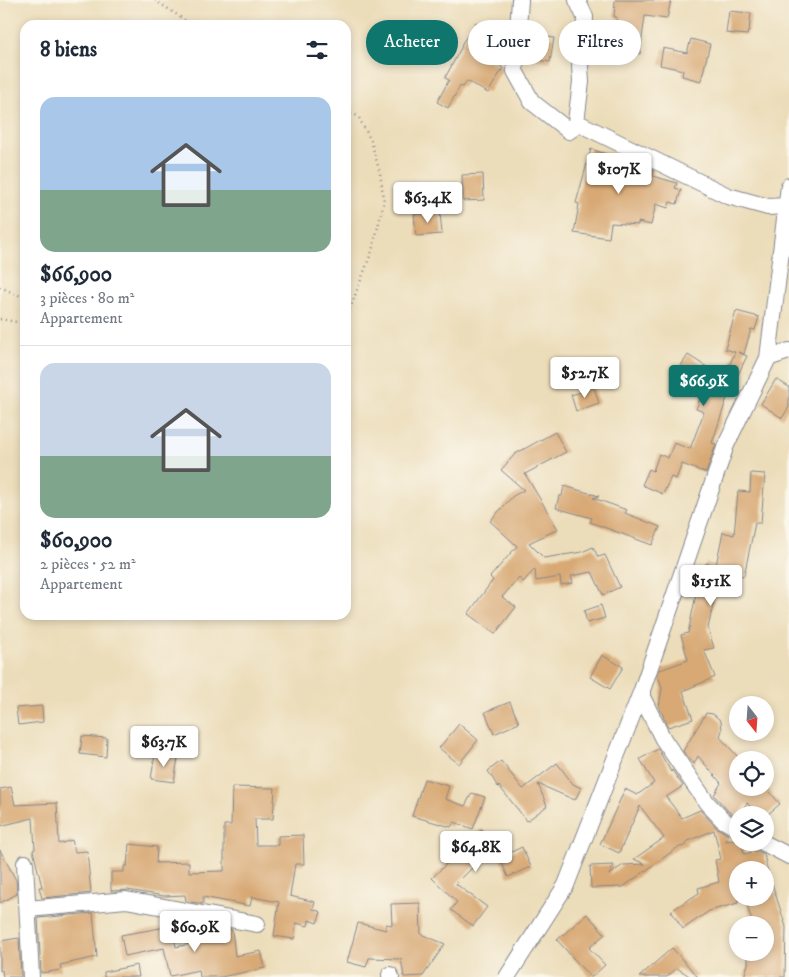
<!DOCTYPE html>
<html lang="fr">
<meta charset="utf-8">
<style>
:root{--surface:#fff;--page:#f2f2f3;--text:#1f2937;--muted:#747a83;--line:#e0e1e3;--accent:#0f766e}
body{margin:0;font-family:"IM FELL DW Pica",serif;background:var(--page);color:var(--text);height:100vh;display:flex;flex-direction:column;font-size:19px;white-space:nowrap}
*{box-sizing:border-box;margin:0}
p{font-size:16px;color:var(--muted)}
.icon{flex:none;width:28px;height:28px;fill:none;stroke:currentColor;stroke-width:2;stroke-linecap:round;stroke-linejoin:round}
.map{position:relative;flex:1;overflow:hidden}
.drawer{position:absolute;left:20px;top:20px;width:331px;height:600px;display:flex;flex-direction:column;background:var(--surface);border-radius:15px;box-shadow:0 2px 8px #0003}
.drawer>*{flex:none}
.guide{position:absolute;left:366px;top:20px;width:348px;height:45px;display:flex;gap:10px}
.needle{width:32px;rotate:163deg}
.buttons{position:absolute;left:729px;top:696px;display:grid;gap:10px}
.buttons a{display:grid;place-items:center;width:45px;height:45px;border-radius:50%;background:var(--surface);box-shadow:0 2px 8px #0003;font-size:25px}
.price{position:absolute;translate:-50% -42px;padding:0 11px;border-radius:5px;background:#fff;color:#222;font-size:16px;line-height:32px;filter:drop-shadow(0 1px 2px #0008)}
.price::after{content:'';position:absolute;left:50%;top:30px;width:15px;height:11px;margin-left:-8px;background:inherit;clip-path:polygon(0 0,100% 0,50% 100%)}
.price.selected{background:var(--accent);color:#fff}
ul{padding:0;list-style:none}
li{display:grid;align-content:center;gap:10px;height:265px;padding:0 20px}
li+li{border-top:1px solid var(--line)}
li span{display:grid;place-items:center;height:155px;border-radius:15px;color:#555}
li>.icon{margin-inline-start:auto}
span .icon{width:90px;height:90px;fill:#fffc;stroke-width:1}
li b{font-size:21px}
h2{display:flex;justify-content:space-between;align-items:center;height:60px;padding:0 20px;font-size:21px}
.tag{padding:0 18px;border-radius:22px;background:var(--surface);box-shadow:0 2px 8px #0003;font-size:18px;line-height:45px}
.tag.selected{background:var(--accent);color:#fff}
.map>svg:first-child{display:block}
.building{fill:#d8a975}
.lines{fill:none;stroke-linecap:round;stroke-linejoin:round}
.minor-casing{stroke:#84868c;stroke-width:18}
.path{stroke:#84868c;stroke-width:2.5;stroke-dasharray:1 4;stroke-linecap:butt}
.minor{stroke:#fff;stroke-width:16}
</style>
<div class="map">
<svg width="789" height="977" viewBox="0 0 789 977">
<rect width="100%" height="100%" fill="#fbf7ec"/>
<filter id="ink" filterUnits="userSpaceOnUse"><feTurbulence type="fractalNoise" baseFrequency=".02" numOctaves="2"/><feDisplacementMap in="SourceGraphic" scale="10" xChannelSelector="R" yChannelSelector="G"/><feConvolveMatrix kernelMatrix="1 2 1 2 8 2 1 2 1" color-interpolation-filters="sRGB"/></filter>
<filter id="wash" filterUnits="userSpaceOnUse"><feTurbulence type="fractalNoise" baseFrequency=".0096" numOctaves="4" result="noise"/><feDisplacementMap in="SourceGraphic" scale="20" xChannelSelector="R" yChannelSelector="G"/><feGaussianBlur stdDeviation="1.12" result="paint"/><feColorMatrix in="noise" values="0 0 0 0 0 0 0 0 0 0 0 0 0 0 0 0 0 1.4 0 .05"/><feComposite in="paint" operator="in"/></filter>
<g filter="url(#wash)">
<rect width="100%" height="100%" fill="#ecddba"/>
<g id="blocks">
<!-- building -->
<path class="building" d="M 615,0 L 671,0 L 667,19 L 645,16 L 640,54 L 612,50 L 617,17 L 614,17 Z
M 729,11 L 751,13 L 749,31 L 748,31 L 747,35 L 726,33 Z
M 476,22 L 493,34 L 480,54 L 503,68 L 488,93 L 467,81 L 463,87 L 460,86 L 448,108 L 437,102 L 449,80 L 445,78 L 462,46 L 461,45 Z
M 536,35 L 554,38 L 550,62 L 532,59 Z
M 691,39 L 710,44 L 701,81 L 682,76 L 683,70 L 660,65 L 663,48 L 687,53 Z
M 591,149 L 645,167 L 654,171 L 653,176 L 677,183 L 675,188 L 681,190 L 677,204 L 670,202 L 668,208 L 656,204 L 651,225 L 638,222 L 638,225 L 611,223 L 609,238 L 574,233 L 579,204 L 576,203 Z
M 483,174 L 484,200 L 463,201 L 462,175 Z
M 440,212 L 442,234 L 416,236 L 414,214 Z
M 736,311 L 759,317 L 755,330 L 751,329 L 744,354 L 738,352 L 747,356 L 734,383 L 724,378 L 732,383 L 712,443 L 716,444 L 706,473 L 682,464 L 676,479 L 671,477 L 663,494 L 642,485 L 649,469 L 653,471 L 659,454 L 668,458 L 674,443 L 690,449 L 704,412 L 696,409 L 702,394 L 674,376 L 688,355 L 724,378 L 735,352 L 725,349 Z
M 776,379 L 789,387 L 789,407 L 782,418 L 761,404 Z
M 594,388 L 599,403 L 576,411 L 571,395 Z
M 555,432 L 566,452 L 525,474 L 558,529 L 529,543 L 544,558 L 582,552 L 593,547 L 598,557 L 605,555 L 620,587 L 603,595 L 592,572 L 571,576 L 573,583 L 561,585 L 560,577 L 536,581 L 535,569 L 523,582 L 519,578 L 502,597 L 516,607 L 495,634 L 468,614 L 493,580 L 490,577 L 517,546 L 490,521 L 513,496 L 524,490 L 501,470 L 515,454 Z
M 751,473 L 765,474 L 761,523 L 755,523 L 744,576 L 729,573 L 725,593 L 716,592 L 708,628 L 714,648 L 704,650 L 715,677 L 683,691 L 693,719 L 668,727 L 659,706 L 662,688 L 658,675 L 660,670 L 688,660 L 681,635 L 688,633 L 697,590 L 701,591 L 706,563 L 716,565 L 723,532 L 734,535 L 738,491 L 750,492 Z
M 564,486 L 599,496 L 593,498 L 627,510 L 625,513 L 660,527 L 652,545 L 590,522 L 592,518 L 556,508 L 559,496 L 562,496 Z
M 601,605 L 605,618 L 587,623 L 584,611 Z
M 602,655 L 623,667 L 610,689 L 590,677 Z
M 510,702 L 519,723 L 494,734 L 485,712 Z
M 42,706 L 43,722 L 18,725 L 16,708 Z
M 706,713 L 713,714 L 721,721 L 722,730 L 720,737 L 738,757 L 738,788 L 764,788 L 765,789 L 765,786 L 780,804 L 767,815 L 757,815 L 747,803 L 738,817 L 729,812 L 714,795 L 721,783 L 698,756 L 694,764 L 683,751 Z
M 459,724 L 478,740 L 459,764 L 439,748 Z
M 82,736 L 107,738 L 106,757 L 80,754 Z
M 658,749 L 671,772 L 672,770 L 683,786 L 666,797 L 682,818 L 700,810 L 716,827 L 728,835 L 725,841 L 738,839 L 738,842 L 742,842 L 744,854 L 758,851 L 764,854 L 767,868 L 786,927 L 785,977 L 744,977 L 748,964 L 748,952 L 765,952 L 765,925 L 753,925 L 745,898 L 765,898 L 765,870 L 738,870 L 738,903 L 709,911 L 683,929 L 671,911 L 699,893 L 698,888 L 719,882 L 715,860 L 721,859 L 714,830 L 686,842 L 687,845 L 677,848 L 623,887 L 591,888 L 590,866 L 614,865 L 609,875 L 623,865 L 645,864 L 634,859 L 664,838 L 640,806 L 619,853 L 600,844 L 625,789 L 637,795 L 654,783 L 640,759 Z
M 155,754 L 178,758 L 174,782 L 151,779 Z
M 501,761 L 523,789 L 557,763 L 573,784 L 581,788 L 575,800 L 538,784 L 547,806 L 527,821 L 499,786 L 498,787 L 488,771 Z
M 424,779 L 449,786 L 445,799 L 465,806 L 472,793 L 485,797 L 473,829 L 454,822 L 451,827 L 412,816 Z
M 11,787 L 15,805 L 57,803 L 59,844 L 72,840 L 75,852 L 87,851 L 91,893 L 42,898 L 39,887 L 42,887 L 33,850 L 35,849 L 33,818 L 0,826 L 0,789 Z
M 232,787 L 275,788 L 273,819 L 255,819 L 256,845 L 278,845 L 278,836 L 303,835 L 304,864 L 295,864 L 290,896 L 315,902 L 313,909 L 321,912 L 317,923 L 309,920 L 308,926 L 296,923 L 294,939 L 274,936 L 279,902 L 252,897 L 250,906 L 203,897 L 203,904 L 186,901 L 185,895 L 164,896 L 128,890 L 111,891 L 111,872 L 124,872 L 124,866 L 127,866 L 129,844 L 157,847 L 156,863 L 189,862 L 189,872 L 224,871 L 224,825 L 231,825 Z
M 482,829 L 507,854 L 522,847 L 531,867 L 508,877 L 500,858 L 487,853 L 456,884 L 487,907 L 473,926 L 451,910 L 457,902 L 432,878 Z
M 0,850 L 16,880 L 17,894 L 0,903 Z
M 420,903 L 421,934 L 445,944 L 423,976 L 404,977 L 401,959 L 369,958 L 366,967 L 347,962 L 358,923 L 386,930 L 386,924 L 392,925 L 391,904 Z
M 93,913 L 97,957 L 60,965 L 61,970 L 41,973 L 38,918 Z
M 587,914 L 605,934 L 589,948 L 605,965 L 592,977 L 590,977 L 557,940 Z
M 172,926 L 176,947 L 214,939 L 213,930 L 225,928 L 232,930 L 235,956 L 261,951 L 265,968 L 221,977 L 200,977 L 199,970 L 170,976 L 164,948 L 125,956 L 121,935 Z
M 19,938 L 21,977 L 3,977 L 2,970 L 0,971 L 0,941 Z
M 672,948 L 698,977 L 691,977 L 677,968 L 667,977 L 639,977 Z
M 137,965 L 139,977 L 104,977 L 104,972 Z"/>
</g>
</g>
<g filter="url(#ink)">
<use href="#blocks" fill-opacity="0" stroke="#84868c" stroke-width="1"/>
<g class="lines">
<defs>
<path id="minor" d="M 520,0 L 515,71 L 532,102 L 569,131 L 576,126 L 576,122
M 577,0 L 585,17 L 584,43 L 580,66 L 581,82 L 576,122 L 728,196 L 768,207 L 786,206
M 768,358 L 789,351
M 642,690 L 642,697 L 663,739 L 707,803 L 723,820 L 738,829
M 762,842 L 789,856
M 25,863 L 31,977
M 28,909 L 126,900 L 257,924
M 390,975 L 391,977
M 507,977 L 566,885 L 642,690 L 726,445 L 768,358 L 789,186"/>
</defs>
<!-- minor casing -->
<use href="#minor" class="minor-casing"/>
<!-- path -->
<path class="path" d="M 155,0 L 192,25
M 346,112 L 358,116 L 371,141 L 380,173 L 384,202 L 372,251 L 346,319
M 0,287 L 25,298
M 0,319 L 22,323 L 25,321"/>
<!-- minor -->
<use href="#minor" class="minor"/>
</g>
</g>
</svg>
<div class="buttons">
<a><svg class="needle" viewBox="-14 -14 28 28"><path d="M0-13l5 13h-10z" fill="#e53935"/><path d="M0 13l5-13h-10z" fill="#747a83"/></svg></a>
<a><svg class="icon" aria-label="locate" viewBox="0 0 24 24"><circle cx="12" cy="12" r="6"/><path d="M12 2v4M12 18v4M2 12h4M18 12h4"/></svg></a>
<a><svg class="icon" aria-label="layers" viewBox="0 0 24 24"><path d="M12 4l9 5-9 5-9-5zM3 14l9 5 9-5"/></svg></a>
<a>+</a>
<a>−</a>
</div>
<b class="price" style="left:619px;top:195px">$107K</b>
<b class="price" style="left:428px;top:224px">$63.4K</b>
<b class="price" style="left:585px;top:399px">$52.7K</b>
<b class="price selected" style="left:704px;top:407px">$66.9K</b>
<b class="price" style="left:711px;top:607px">$151K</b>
<b class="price" style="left:164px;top:768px">$63.7K</b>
<b class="price" style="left:476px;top:873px">$64.8K</b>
<b class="price" style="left:195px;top:953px">$60.9K</b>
<div class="guide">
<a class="tag selected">Acheter</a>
<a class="tag">Louer</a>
<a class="tag">Filtres</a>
</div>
<section class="drawer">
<h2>8 biens<svg class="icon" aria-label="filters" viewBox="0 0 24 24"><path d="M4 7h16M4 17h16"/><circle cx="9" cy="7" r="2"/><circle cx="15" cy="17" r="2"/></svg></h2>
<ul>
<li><span style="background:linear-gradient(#a9c7e8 60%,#7fa58c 0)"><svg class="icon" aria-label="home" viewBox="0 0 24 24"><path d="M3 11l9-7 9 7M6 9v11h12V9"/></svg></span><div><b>$66,900</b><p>3 pièces · 80 m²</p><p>Appartement</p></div></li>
<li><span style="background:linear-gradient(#c9d6e8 60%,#7fa58c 0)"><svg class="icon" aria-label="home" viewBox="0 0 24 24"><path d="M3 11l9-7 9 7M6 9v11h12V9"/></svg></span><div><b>$60,900</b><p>2 pièces · 52 m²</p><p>Appartement</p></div></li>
</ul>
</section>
</div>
